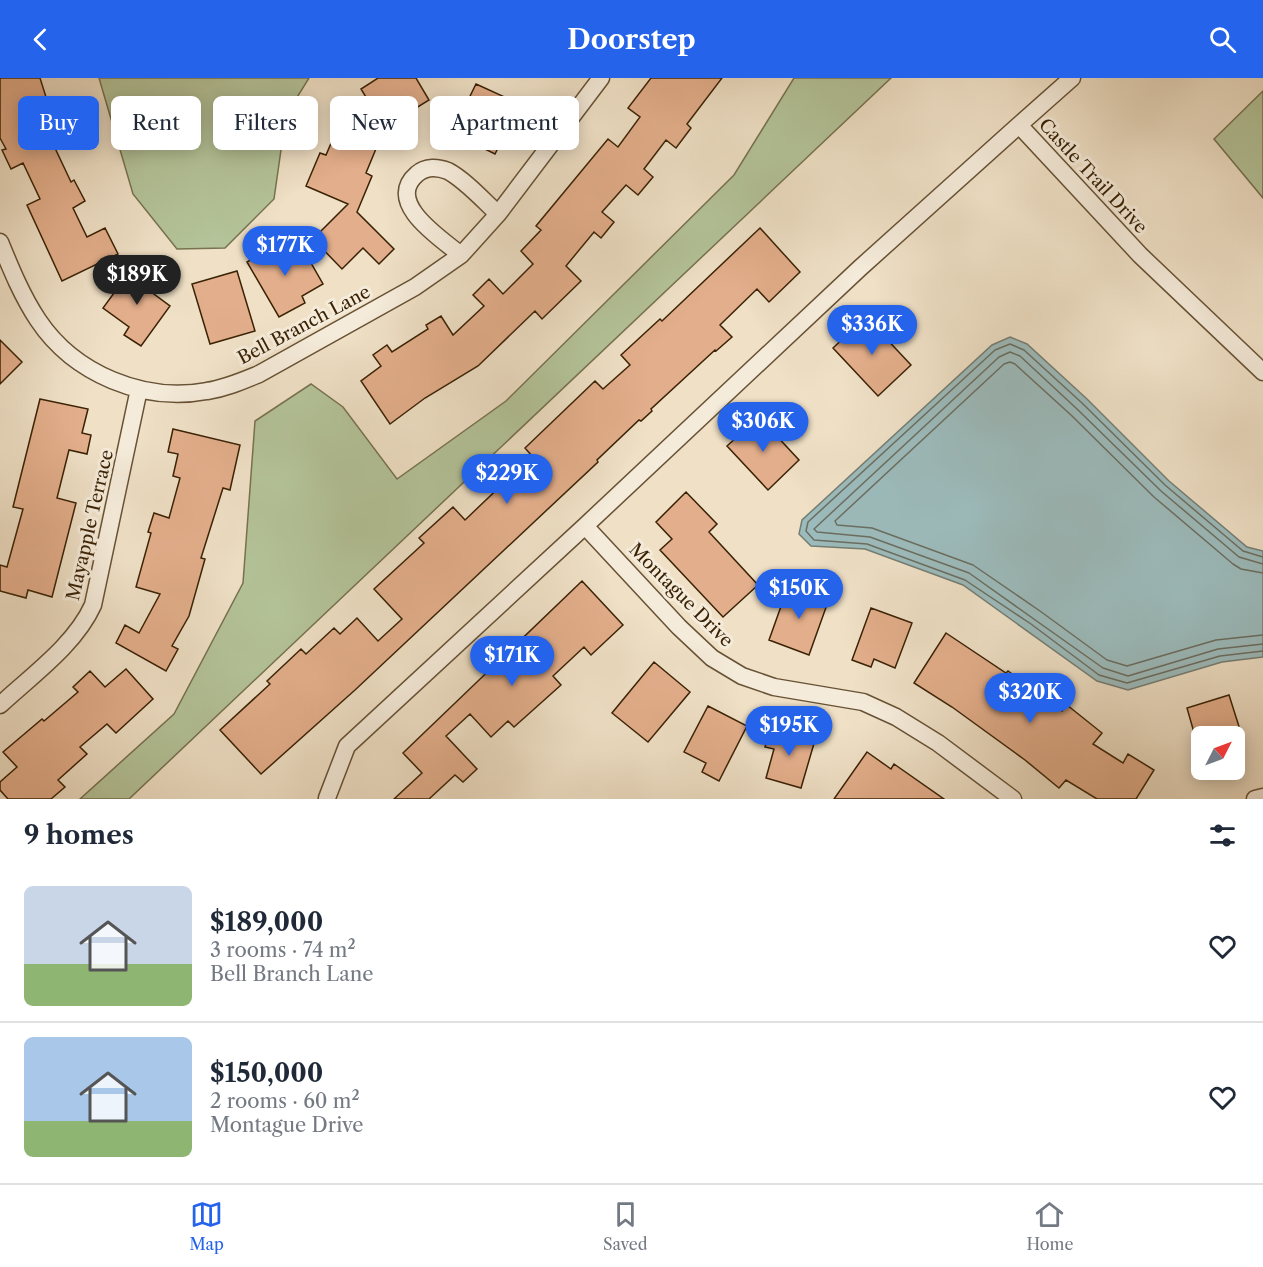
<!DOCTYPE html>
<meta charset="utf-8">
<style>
:root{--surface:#fff;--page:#f2f2f3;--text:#1f2937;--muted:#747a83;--line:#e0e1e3;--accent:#2563eb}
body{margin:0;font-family:"Libre Caslon Text",serif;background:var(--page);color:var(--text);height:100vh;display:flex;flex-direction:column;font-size:22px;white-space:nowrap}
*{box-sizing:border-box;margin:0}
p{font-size:20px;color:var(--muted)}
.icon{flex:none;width:33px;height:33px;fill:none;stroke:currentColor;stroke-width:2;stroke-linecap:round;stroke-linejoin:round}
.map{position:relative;height:721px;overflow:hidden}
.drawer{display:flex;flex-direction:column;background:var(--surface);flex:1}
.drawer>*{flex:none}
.banner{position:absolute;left:18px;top:18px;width:600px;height:54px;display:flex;gap:12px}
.needle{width:39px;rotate:48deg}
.tools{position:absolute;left:1191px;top:648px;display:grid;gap:12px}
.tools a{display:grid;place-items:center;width:54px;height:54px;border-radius:9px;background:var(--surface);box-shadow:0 3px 15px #0003;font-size:30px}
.price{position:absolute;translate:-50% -51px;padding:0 14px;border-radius:21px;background:var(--accent);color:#fff;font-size:20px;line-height:39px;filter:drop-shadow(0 2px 3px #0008)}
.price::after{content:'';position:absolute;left:50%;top:36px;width:18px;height:14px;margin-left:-9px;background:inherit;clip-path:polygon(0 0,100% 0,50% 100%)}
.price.active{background:#222;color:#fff}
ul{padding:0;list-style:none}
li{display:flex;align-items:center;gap:18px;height:150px;padding:0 24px}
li+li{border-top:2px solid var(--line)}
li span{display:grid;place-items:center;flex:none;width:168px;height:120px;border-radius:9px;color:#555}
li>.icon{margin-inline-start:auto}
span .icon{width:72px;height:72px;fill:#fffc;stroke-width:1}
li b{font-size:26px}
h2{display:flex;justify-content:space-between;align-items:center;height:72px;padding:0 24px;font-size:26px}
.chip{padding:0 21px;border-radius:9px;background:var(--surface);box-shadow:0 3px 15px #0003;font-size:21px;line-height:54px}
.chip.active{background:var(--accent);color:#fff}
header{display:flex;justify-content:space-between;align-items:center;height:78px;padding:0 24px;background:var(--accent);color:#fff;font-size:27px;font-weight:800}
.menu{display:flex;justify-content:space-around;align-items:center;height:84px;border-top:2px solid var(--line);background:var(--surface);font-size:16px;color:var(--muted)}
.menu a{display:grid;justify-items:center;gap:3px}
.menu .active{color:var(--accent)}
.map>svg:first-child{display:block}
.green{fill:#b4c399;stroke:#77724f;stroke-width:1.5}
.water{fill:#9cbbbc;stroke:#757e73;stroke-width:1.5}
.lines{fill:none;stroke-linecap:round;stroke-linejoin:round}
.shore{stroke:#6b6e60;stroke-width:1.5}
.building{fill:#e3ae8b;stroke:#3a2205;stroke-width:1.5}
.minor-casing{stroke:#675235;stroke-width:19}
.minor{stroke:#f5ebda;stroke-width:16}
.labels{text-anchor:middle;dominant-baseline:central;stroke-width:6;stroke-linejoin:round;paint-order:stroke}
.street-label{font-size:18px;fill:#3a2205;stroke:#f5ebda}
</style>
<header><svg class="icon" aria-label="back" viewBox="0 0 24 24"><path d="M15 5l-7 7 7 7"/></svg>Doorstep<svg class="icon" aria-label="search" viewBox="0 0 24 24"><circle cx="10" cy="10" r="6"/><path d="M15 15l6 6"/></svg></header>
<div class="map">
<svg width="1263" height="721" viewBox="0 0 1263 721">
<rect width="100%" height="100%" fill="#efe0c6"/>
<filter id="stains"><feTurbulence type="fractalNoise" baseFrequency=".00333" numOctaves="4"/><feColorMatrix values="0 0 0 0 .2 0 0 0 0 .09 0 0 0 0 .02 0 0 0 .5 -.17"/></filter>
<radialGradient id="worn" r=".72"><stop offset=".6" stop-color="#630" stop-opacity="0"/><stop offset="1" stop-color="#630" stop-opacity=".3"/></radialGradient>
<!-- green -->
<path class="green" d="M 99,0 L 309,0 L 286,37 L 274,121 L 225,170 L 177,171 L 133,116 Z
M 794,0 L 891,0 L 129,721 L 80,721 L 174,636 L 243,505 L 255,343 L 311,306 L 343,329 L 397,401 L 506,323 L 734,97 Z
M 1263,13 L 1263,120 L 1214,61 Z"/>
<!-- water -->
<path class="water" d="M 1010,259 L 1027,266 L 1087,321 L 1169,403 L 1247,469 L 1263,473 L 1263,579 L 1222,584 L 1128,612 L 1097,603 L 963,507 L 865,471 L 811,468 L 799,456 L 802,442 L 992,267 Z"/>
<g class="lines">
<!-- shore -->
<path class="shore" d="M 1263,479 L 1243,473 L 1165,407 L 1082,325 L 1024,272 L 1010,266 L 995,272 L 808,444 L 806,453 L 814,462 L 867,466 L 965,502 L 1031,546 L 1099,597 L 1127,605 L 1220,578 L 1263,573
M 1263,486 L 1239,479 L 1161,413 L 1077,331 L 1020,278 L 1010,274 L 999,279 L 814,451 L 817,454 L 870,459 L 969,495 L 1103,590 L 1128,598 L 1218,571 L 1263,566
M 1263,495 L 1241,491 L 1233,486 L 1154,419 L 1071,337 L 1015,286 L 1010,284 L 1004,286 L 835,443 L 837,447 L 872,450 L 973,487 L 1040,533 L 1107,582 L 1127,588 L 1216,562 L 1263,557"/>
</g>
<!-- building -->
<path class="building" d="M 0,0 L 40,0 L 51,35 L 59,31 L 69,51 L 60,55 L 65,65 L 55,70 L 71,104 L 74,102 L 85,123 L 73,130 L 87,159 L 105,150 L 118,176 L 62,203 L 27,127 L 40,121 L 23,85 L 11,91 L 2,72 L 6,71 L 0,60 Z
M 378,0 L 416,0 L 429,22 L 400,40 L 403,45 L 387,54 L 361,11 Z
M 651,0 L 722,0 L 687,46 L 691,50 L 676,70 L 666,62 L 644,91 L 653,99 L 638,117 L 626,107 L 602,134 L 614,144 L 601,160 L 594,154 L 566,188 L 581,203 L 542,241 L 535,233 L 478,288 L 425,320 L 390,346 L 361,303 L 381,288 L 373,277 L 387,267 L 392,274 L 428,251 L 426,247 L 441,238 L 453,257 L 484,228 L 473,217 L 489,201 L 503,216 L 533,186 L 521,173 L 541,152 L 536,148 L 608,61 L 618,69 L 640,39 L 628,30 Z
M 476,6 L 520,26 L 495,76 L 452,55 Z
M 338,49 L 378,66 L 366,95 L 372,98 L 357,134 L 394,171 L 379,186 L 363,170 L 342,191 L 313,161 L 348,126 L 306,108 L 320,75 L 326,77 Z
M 760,150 L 800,194 L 769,224 L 757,211 L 720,247 L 732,259 L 716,273 L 715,272 L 651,331 L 652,333 L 641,343 L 639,342 L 597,382 L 598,384 L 355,612 L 261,696 L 220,652 L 270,606 L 267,603 L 301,571 L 306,576 L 334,550 L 340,556 L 357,540 L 378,563 L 402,541 L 374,511 L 424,465 L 419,460 L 453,429 L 465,442 L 532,378 L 525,370 L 595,303 L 603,311 L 630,287 L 621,277 L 660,241 L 662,243 Z
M 286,162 L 296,179 L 303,171 L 323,206 L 302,218 L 305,225 L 279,239 L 247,184 Z
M 133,189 L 160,208 L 154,216 L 170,228 L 141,268 L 124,257 L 129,249 L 103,230 Z
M 237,193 L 255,253 L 210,266 L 192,206 Z
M 866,239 L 911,287 L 878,318 L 833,270 Z
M 0,262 L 22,284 L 0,306 Z
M 40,321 L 88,331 L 82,355 L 91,357 L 87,376 L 69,372 L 57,420 L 76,425 L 52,519 L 28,512 L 26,520 L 0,513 L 0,487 L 7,489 L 23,431 L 13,429 Z
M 759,339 L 799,382 L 768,412 L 727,368 Z
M 173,351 L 240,367 L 230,412 L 223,410 L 201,480 L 205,481 L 189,538 L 172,568 L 178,571 L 166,593 L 116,565 L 125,547 L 139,555 L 160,516 L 136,509 L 151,455 L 148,454 L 154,435 L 169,440 L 180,400 L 173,398 L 178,376 L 168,374 Z
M 686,414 L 717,446 L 709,454 L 758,507 L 723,539 L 660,472 L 672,461 L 656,444 Z
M 582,503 L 623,547 L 591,577 L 584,569 L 553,598 L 561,607 L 514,649 L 508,643 L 491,659 L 470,636 L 446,658 L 477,691 L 463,704 L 455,697 L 429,721 L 394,721 L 422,695 L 403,675 Z
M 789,506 L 829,521 L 809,577 L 769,562 Z
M 871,530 L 912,545 L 895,590 L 874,581 L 871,589 L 852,582 Z
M 946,555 L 1006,595 L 1008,593 L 1062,633 L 1067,627 L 1102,655 L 1093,666 L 1123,685 L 1128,676 L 1154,692 L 1136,721 L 1097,721 L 1066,702 L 1059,710 L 1025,682 L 952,629 L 914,605 Z
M 654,584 L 690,614 L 648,664 L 612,635 Z
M 126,591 L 153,621 L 116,655 L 107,646 L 80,669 L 87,676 L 58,702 L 65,709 L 51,721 L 8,721 L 0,712 L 0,704 L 17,689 L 3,674 L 42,641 L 44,643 L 78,614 L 73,609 L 90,593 L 105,609 Z
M 1229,617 L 1242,658 L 1195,658 L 1187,630 Z
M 708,628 L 747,648 L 719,703 L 702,694 L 706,685 L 684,674 Z
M 771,649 L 815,662 L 801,710 L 766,700 L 774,671 L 765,669 Z
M 867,674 L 891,691 L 894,686 L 944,721 L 834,721 Z"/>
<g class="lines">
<defs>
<path id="minor" d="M 1019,47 L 1072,0
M 0,164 C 11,191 22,218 38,242 C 74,296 144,325 207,313 C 226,310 242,303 259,296 L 415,209 L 461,177 L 498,136 L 601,0
M 461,177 C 440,160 384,124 417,96 C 426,88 438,89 448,93 C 465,102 484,123 498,136
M 585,448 L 679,549 L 712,580 L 742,598 L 774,609 L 863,624 L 896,639 L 938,665 L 1013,721
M 0,627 C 31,598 75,567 93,527 L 139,311
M 327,720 L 347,668 L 585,448 L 860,190 L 1019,47 L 1140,177 L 1263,294
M 1255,721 L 1263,719"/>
</defs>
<!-- minor casing -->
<use href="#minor" class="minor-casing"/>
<!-- minor -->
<use href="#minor" class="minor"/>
</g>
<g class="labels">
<!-- street labels -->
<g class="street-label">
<text transform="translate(1093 98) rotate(47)">Castle Trail Drive</text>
<text transform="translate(304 247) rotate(-28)">Bell Branch Lane</text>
<text transform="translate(90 447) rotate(-77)">Mayapple Terrace</text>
<text transform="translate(681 517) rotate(45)">Montague Drive</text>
</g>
</g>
<rect width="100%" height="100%" filter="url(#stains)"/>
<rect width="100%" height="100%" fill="url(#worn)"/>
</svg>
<div class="tools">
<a><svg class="needle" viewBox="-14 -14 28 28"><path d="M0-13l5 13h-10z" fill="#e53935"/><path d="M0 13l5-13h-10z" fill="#747a83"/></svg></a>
</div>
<b class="price" style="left:285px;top:199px">$177K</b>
<b class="price active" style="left:137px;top:228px">$189K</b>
<b class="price" style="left:872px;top:278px">$336K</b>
<b class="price" style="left:763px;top:375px">$306K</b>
<b class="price" style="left:507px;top:427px">$229K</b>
<b class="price" style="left:799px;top:542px">$150K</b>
<b class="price" style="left:512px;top:609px">$171K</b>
<b class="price" style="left:1030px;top:646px">$320K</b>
<b class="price" style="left:789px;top:679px">$195K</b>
<div class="banner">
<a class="chip active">Buy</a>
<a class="chip">Rent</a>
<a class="chip">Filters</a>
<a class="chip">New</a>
<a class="chip">Apartment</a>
</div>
</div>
<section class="drawer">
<h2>9 homes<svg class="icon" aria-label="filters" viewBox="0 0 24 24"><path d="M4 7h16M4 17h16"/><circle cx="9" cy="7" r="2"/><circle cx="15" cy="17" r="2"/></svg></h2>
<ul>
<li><span style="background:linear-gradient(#c9d6e8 65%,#8fb573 0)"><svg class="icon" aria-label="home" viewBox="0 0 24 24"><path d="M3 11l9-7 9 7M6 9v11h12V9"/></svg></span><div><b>$189,000</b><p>3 rooms · 74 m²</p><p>Bell Branch Lane</p></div><svg class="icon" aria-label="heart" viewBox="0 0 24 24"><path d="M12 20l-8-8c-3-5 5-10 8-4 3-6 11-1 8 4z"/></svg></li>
<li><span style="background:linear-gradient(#a9c7e8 70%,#8fb573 0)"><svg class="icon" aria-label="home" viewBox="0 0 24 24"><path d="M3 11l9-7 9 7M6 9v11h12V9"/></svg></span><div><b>$150,000</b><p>2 rooms · 60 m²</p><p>Montague Drive</p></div><svg class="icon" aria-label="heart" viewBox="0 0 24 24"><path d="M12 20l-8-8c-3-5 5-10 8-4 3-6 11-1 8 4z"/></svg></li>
</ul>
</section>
<nav class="menu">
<a class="active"><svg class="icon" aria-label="map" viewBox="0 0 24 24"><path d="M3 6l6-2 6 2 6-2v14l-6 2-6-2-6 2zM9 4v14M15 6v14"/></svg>Map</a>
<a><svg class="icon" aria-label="saved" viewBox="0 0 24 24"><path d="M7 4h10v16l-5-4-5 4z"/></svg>Saved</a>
<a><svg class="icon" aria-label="home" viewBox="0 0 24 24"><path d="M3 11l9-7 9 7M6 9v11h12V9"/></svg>Home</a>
</nav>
